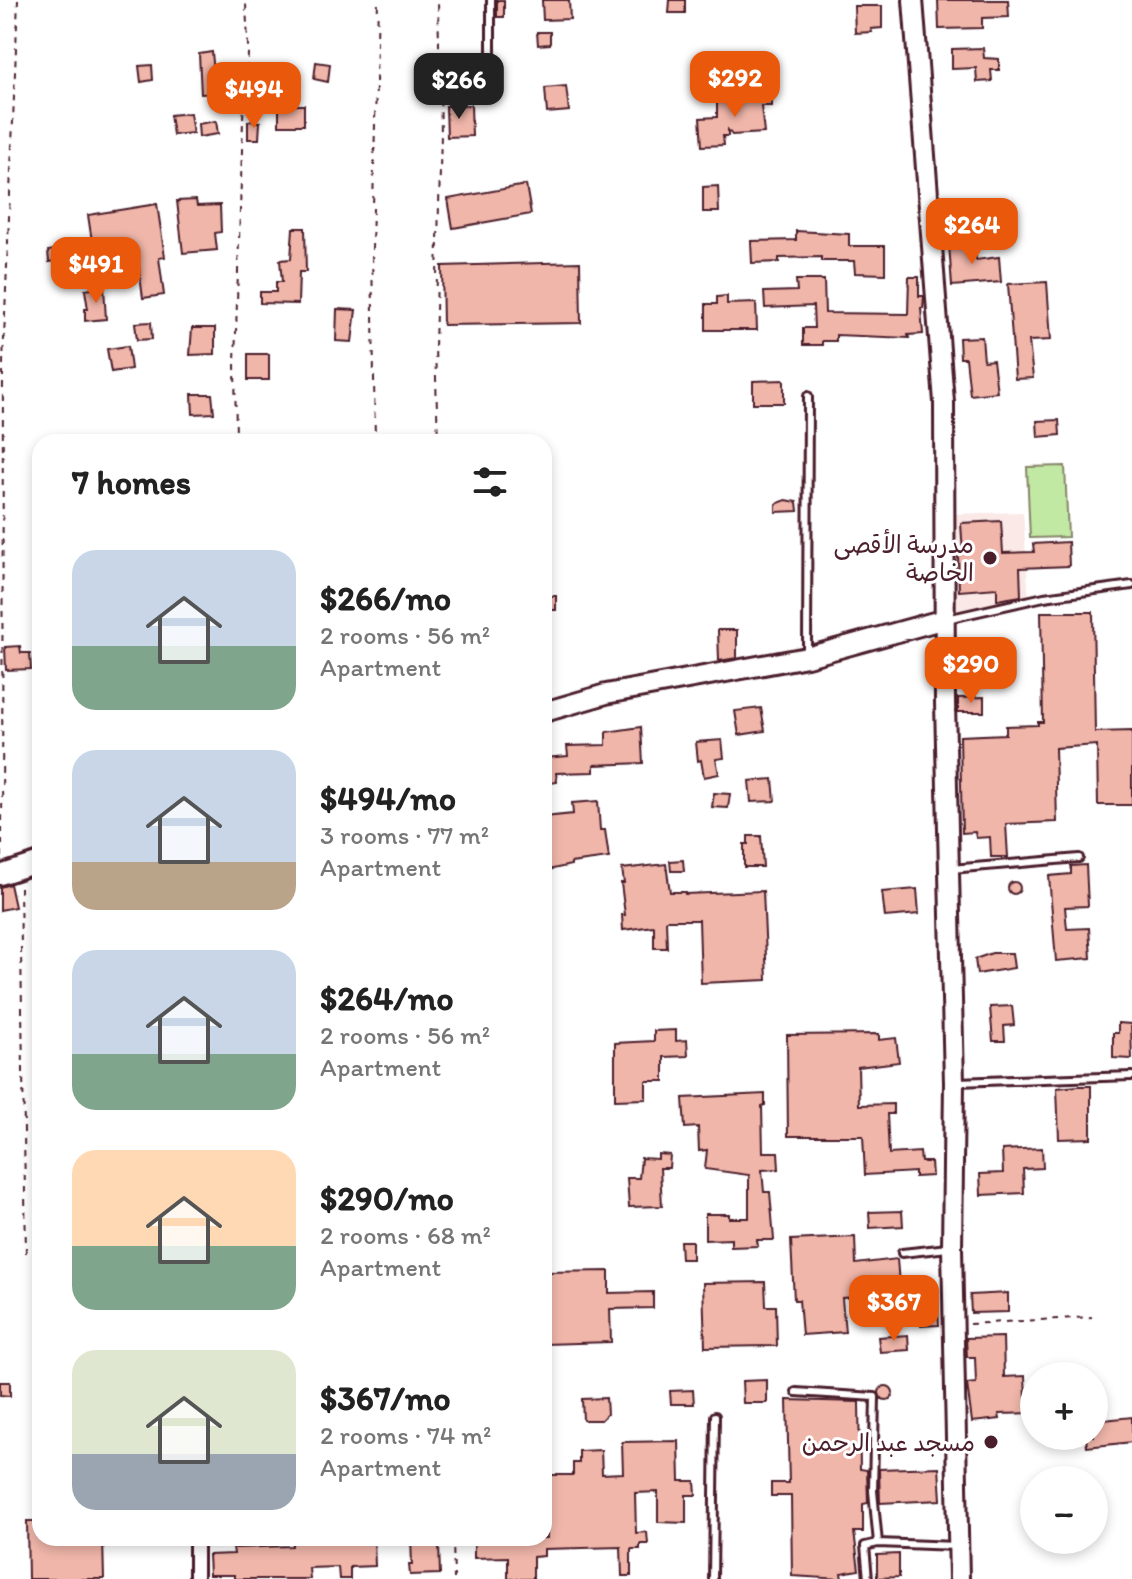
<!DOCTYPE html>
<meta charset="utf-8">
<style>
:root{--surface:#fff;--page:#f2f2f2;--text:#222;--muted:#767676;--accent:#ea580c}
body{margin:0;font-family:Itim,"Playpen Sans Arabic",sans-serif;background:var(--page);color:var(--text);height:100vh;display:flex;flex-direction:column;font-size:30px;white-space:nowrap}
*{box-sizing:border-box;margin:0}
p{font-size:26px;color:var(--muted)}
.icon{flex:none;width:44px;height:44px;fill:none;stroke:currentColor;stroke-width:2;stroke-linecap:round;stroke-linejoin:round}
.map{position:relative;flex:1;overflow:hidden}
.details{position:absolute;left:32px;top:434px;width:520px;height:1112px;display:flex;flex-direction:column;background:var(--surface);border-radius:24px;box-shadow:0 4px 12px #0003}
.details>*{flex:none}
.controls{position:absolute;left:1020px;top:1362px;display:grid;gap:16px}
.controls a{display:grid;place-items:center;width:88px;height:88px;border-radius:50%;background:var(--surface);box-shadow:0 4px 12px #0003;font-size:40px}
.price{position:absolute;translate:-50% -68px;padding:0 18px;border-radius:16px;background:var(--accent);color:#fff;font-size:26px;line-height:52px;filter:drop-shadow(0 2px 4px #0008)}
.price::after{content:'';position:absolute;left:50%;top:48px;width:24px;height:18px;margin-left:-12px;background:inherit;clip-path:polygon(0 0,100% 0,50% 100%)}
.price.selected{background:#222;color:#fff}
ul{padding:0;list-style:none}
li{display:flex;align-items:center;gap:24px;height:200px;padding:0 40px}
li span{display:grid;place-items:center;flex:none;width:224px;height:160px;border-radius:24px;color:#555}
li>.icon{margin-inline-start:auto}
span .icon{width:96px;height:96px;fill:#fffc;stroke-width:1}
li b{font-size:34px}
h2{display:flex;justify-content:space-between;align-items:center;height:96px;padding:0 40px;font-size:34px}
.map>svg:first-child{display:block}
.built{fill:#fae9e6}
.green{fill:#c2e9a4;stroke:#868468;stroke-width:2}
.building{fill:#f0b6aa;stroke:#4a1f2b;stroke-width:2}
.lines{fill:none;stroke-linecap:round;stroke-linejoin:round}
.lane-casing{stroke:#4a1f2b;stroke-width:12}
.street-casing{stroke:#4a1f2b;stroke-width:18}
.secondary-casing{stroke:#4a1f2b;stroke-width:24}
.path{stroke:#4a1f2b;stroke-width:2;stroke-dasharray:6 6;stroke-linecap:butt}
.lane{stroke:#fff;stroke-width:6}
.street{stroke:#fff;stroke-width:12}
.secondary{stroke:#fff;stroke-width:18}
.poi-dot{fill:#4a1f2b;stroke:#fff;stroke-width:3}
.labels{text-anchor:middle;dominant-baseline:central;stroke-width:6;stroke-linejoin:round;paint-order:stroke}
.poi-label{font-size:24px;fill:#4a1f2b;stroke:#fff;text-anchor:end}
</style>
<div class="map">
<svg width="1132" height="1579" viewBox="0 0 1132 1579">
<rect width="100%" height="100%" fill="#fff"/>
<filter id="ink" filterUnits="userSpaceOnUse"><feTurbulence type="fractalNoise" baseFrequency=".0125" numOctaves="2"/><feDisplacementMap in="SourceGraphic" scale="16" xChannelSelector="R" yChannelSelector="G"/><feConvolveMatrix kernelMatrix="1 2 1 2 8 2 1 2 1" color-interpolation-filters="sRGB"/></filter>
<g filter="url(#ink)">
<!-- built -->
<path class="built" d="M 1023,512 L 1029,602 L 955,611 L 951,514 Z"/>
<!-- green -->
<path class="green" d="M 1065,466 L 1068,537 L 1030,538 L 1027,467 Z"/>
<!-- building -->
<path class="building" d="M 497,0 L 504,0 L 504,17 L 497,17 Z
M 542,0 L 569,0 L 570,19 L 543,20 Z
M 670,0 L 685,0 L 685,13 L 669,13 Z
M 938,0 L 1008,0 L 1009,17 L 982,18 L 982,28 L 939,29 Z
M 854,6 L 882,6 L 882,28 L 871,29 L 872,32 L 855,33 Z
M 537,32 L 550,32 L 550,44 L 538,45 Z
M 983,48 L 984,58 L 999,59 L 999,70 L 991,70 L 992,81 L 977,82 L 976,68 L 952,69 L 952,49 Z
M 212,52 L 216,93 L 201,94 L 199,54 Z
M 316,62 L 330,64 L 328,82 L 314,79 Z
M 152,65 L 153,80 L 141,82 L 139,66 Z
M 566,86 L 569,111 L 547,113 L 545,88 Z
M 748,94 L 771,94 L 771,106 L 761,106 L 764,133 L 732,135 L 728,130 L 728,136 L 723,136 L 724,145 L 702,146 L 700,118 L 717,117 L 717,101 L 748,100 Z
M 279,105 L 304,105 L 304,125 L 279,125 Z
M 471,105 L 472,136 L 447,137 L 446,106 Z
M 190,113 L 193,133 L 173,135 L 170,115 Z
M 216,121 L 218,134 L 199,137 L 198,124 Z
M 248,121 L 260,122 L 259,139 L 248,139 Z
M 526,185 L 531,214 L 453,228 L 448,199 Z
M 718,186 L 719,212 L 703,212 L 703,187 Z
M 970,199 L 983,199 L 984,209 L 970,210 Z
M 196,200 L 197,206 L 220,205 L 221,232 L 215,233 L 217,250 L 183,253 L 177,201 Z
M 157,204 L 165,257 L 159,258 L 164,295 L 143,298 L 138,261 L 96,268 L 88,215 Z
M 293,228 L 305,228 L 306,272 L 299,272 L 298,304 L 260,303 L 260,292 L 276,292 L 276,282 L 282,282 L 280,260 L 291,259 Z
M 796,231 L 849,234 L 849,246 L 885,246 L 885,274 L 855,273 L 854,261 L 821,261 L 821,257 L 779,258 L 779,262 L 752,263 L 751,241 L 796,240 Z
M 974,241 L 976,260 L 999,257 L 1001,282 L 952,286 L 949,244 Z
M 61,249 L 63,260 L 49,262 L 48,251 Z
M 580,262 L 581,323 L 443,325 L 442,266 Z
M 909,277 L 919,277 L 919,296 L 924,296 L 923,308 L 921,308 L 923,334 L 908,335 L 909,338 L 836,335 L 836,341 L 822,341 L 822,345 L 803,345 L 803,328 L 814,328 L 813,306 L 765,308 L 764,292 L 797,291 L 796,280 L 824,280 L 825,313 L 908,314 Z
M 1047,282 L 1051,340 L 1029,341 L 1033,378 L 1015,379 L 1008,284 Z
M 104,287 L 106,319 L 85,321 L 85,309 L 88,309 L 85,290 Z
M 727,296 L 727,304 L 756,303 L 757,330 L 706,330 L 706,304 L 717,304 L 717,297 Z
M 337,309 L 356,310 L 352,342 L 336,341 Z
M 151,322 L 152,339 L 137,340 L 135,323 Z
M 192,328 L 215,328 L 215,354 L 190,355 Z
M 982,337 L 984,361 L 993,360 L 997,392 L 970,395 L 966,358 L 960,358 L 959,338 Z
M 128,346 L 131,369 L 111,372 L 107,349 Z
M 248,354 L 269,354 L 269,380 L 248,380 Z
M 784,380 L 784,403 L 753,403 L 753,381 Z
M 192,394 L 212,394 L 214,413 L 193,414 Z
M 1059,420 L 1060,435 L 1038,437 L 1037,421 Z
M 786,500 L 797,502 L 798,511 L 776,512 L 776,504 Z
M 1001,521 L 1003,553 L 1034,552 L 1033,544 L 1068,542 L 1069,566 L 1020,568 L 1021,596 L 997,600 L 997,588 L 959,591 L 958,555 L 963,554 L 961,523 Z
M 544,596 L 556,596 L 556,610 L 544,610 Z
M 1041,612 L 1093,612 L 1095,732 L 1132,731 L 1132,805 L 1098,805 L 1097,745 L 1055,748 L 1057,822 L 1006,824 L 1008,857 L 991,857 L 990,837 L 976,838 L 975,832 L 962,833 L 960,736 L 1006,734 L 1006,726 L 1038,725 L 1038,722 L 1043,722 Z
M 718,630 L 737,630 L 737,658 L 719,661 Z
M 20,646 L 21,653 L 30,653 L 31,669 L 6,670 L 5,647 Z
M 984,697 L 984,712 L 958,712 L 958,698 Z
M 761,708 L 765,731 L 739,735 L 735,711 Z
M 641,727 L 643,763 L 594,765 L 594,772 L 556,773 L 557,782 L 544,784 L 544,758 L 568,756 L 567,746 L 606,745 L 606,732 Z
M 722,740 L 724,758 L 716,759 L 719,774 L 704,777 L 701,760 L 698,761 L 696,742 Z
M 773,779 L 775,801 L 751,802 L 749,781 Z
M 714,793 L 730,794 L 728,808 L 712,807 Z
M 598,801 L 600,830 L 605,830 L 609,858 L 571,863 L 571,865 L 544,871 L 544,817 L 573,814 L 572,803 Z
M 748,836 L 761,836 L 763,867 L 744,867 L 744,844 L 748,844 Z
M 683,860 L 684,871 L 671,871 L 670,861 Z
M 666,864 L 670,892 L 685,892 L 685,894 L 763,891 L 767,980 L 701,983 L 699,920 L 666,920 L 667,948 L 654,948 L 654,926 L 623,930 L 622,915 L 625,915 L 621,883 L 624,883 L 622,869 Z
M 1086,865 L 1088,906 L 1065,907 L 1067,929 L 1089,928 L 1091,958 L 1056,961 L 1049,876 L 1071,874 L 1071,866 Z
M1008 888a6 6 0 1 1 12 0a6 6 0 1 1-12 0Z
M 10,884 L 15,907 L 0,910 L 0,887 Z
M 917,889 L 919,914 L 885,917 L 882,892 Z
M 992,953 L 1012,953 L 1014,968 L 977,974 L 975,959 Z
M 1012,1006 L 1014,1025 L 1004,1026 L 1005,1041 L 993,1041 L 990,1007 Z
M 1118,1023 L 1131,1024 L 1132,1059 L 1113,1058 L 1113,1033 L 1118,1033 Z
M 676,1030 L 676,1041 L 687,1040 L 688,1056 L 664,1057 L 664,1081 L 646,1081 L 646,1099 L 615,1100 L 615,1043 L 654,1041 L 654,1031 Z
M 879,1034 L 879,1040 L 896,1038 L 899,1062 L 858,1067 L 859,1105 L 893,1104 L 893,1114 L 887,1114 L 889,1154 L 920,1152 L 921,1162 L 931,1162 L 932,1176 L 915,1177 L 915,1172 L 865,1175 L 863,1136 L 788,1136 L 787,1035 Z
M 1078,1086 L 1091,1086 L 1091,1138 L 1059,1139 L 1057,1088 Z
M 765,1094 L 765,1105 L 762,1106 L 763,1152 L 778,1152 L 779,1169 L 762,1170 L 764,1192 L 770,1192 L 774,1240 L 757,1240 L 758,1246 L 731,1247 L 731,1239 L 705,1240 L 705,1214 L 729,1214 L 729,1218 L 749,1218 L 749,1175 L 705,1169 L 707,1150 L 699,1151 L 698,1127 L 685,1128 L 683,1098 Z
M 1042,1148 L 1043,1168 L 1023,1169 L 1024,1193 L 981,1195 L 980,1174 L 1003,1173 L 1002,1150 Z
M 658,1154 L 670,1155 L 669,1168 L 660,1168 L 662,1206 L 629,1207 L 627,1178 L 639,1178 L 641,1158 L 658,1159 Z
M 902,1211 L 903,1226 L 870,1228 L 869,1212 Z
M 855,1237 L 856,1264 L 897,1259 L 899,1284 L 858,1289 L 858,1297 L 842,1298 L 845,1332 L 802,1335 L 799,1300 L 794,1300 L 791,1240 Z
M 680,1241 L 692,1241 L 692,1259 L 681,1259 Z
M 609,1271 L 609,1293 L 653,1292 L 653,1308 L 610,1309 L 611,1342 L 544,1344 L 544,1272 Z
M 765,1282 L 766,1306 L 776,1306 L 777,1346 L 705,1347 L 703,1283 Z
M 1008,1293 L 1008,1312 L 971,1313 L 970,1295 Z
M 921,1310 L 938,1310 L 939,1325 L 921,1326 Z
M 908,1335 L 909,1350 L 880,1352 L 878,1337 Z
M 1003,1337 L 1004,1377 L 1025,1376 L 1026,1398 L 1034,1398 L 1034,1413 L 999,1414 L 1000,1419 L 972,1422 L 967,1384 L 976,1383 L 975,1357 L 967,1357 L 966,1338 Z
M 767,1380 L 767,1403 L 743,1403 L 742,1381 Z
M 0,1382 L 10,1382 L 10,1396 L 0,1395 Z
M879 1393a7 7 0 1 1 14 0a7 7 0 1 1-14 0Z
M 693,1390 L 694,1404 L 671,1404 L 670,1391 Z
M 606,1398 L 607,1414 L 601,1420 L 583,1420 L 582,1399 Z
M 787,1400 L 859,1402 L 860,1469 L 867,1470 L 868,1503 L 863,1504 L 863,1532 L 854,1532 L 859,1570 L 841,1573 L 842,1579 L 792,1576 L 791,1496 L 771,1496 L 771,1483 L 789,1483 Z
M 1132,1417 L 1132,1442 L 1087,1447 L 1086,1436 L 1094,1436 L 1094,1421 Z
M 679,1441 L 680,1481 L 695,1481 L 696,1495 L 686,1495 L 686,1523 L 658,1522 L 658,1492 L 635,1493 L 636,1533 L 647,1532 L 648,1544 L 640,1544 L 640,1549 L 631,1549 L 631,1576 L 622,1576 L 621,1547 L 544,1549 L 544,1556 L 533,1557 L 533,1579 L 508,1579 L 508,1557 L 474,1558 L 474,1538 L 547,1538 L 545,1475 L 573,1475 L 573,1463 L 579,1463 L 579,1451 L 601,1450 L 602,1474 L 623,1473 L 622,1442 Z
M 939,1467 L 941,1500 L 880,1503 L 879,1469 Z
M 27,1521 L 40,1521 L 40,1538 L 103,1538 L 104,1579 L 28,1579 Z
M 292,1538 L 374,1538 L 375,1566 L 350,1567 L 350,1579 L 339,1579 L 338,1567 L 309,1568 L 310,1579 L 234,1579 L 234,1575 L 209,1575 L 208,1555 L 234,1554 L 233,1548 L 292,1546 Z
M 411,1538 L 436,1538 L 436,1544 L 439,1544 L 440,1574 L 410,1575 L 409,1565 L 412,1565 Z
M 899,1554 L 899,1577 L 877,1578 L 877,1555 Z"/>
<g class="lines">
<defs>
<path id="lane" d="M 491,88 L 491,0
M 947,619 L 1044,597 L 1132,585
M 807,653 L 808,396
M 951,869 L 1079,858
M 957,1082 L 1132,1076
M 902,1253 L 948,1248
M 796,1392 L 875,1397 L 873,1491 L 878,1543
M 713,1579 L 715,1416
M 868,1579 L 865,1546 L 878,1543 L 956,1546"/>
<path id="street" d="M 196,1538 L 196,1579"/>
<path id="secondary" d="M 913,0 L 944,402 L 945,703 L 954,1083 L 952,1248 L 959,1579
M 544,712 L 606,694 L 807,657 L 945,619
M 0,875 L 40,862"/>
</defs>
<!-- lane casing -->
<use href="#lane" class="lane-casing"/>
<!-- street casing -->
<use href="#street" class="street-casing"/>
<!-- secondary casing -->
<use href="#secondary" class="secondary-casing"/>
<!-- path -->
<path class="path" d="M 220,103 L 235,101 C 255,75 246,31 246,0
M 236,442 L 235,362 L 244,90
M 375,442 L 372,249 L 378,0
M 438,442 L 435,347 L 441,134 L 438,0
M 2,857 L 3,362 L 18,0
M 20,887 L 26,1254
M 969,1324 L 1092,1317
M 453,1538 L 454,1579"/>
<!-- lane -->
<use href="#lane" class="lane"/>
<!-- street -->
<use href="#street" class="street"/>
<!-- secondary -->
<use href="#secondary" class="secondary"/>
</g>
</g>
<!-- markers -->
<g class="poi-dot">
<circle cx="990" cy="558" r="8"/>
<circle cx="991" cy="1442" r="8"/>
</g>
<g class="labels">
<!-- poi labels -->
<g class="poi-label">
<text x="974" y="544">مدرسة الأقصى<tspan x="974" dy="28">الخاصة</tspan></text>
<text x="975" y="1442">مسجد عبد الرحمن</text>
</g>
</g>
</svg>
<div class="controls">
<a>+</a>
<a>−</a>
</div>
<b class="price" style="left:735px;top:119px">$292</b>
<b class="price selected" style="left:459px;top:121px">$266</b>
<b class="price" style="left:254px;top:130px">$494</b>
<b class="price" style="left:972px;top:266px">$264</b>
<b class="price" style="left:96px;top:305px">$491</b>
<b class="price" style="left:971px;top:705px">$290</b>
<b class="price" style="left:894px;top:1343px">$367</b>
<section class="details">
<h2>7 homes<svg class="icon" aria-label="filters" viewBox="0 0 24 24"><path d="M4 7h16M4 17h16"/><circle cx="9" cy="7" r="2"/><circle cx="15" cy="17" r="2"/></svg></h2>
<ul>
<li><span style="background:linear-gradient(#c9d6e8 60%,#7fa58c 0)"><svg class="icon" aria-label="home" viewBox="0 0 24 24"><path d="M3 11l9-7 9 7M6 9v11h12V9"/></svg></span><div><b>$266/mo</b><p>2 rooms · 56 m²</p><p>Apartment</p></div></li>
<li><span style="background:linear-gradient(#c9d6e8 70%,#b9a48a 0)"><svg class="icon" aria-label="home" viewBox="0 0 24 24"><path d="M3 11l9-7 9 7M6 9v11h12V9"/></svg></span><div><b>$494/mo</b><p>3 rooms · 77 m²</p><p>Apartment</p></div></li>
<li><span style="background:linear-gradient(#c9d6e8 65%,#7fa58c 0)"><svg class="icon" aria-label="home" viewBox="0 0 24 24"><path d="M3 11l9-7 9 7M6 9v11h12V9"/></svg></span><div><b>$264/mo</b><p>2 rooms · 56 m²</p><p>Apartment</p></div></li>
<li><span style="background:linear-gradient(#ffd9b3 60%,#7fa58c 0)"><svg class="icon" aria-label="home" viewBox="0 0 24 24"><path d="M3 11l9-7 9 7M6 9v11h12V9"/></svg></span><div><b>$290/mo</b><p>2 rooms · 68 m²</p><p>Apartment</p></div></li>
<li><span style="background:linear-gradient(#dfe7d0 65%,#9aa5b1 0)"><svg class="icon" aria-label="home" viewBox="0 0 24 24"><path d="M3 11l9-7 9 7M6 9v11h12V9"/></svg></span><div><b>$367/mo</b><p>2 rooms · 74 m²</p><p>Apartment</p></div></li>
</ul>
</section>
</div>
